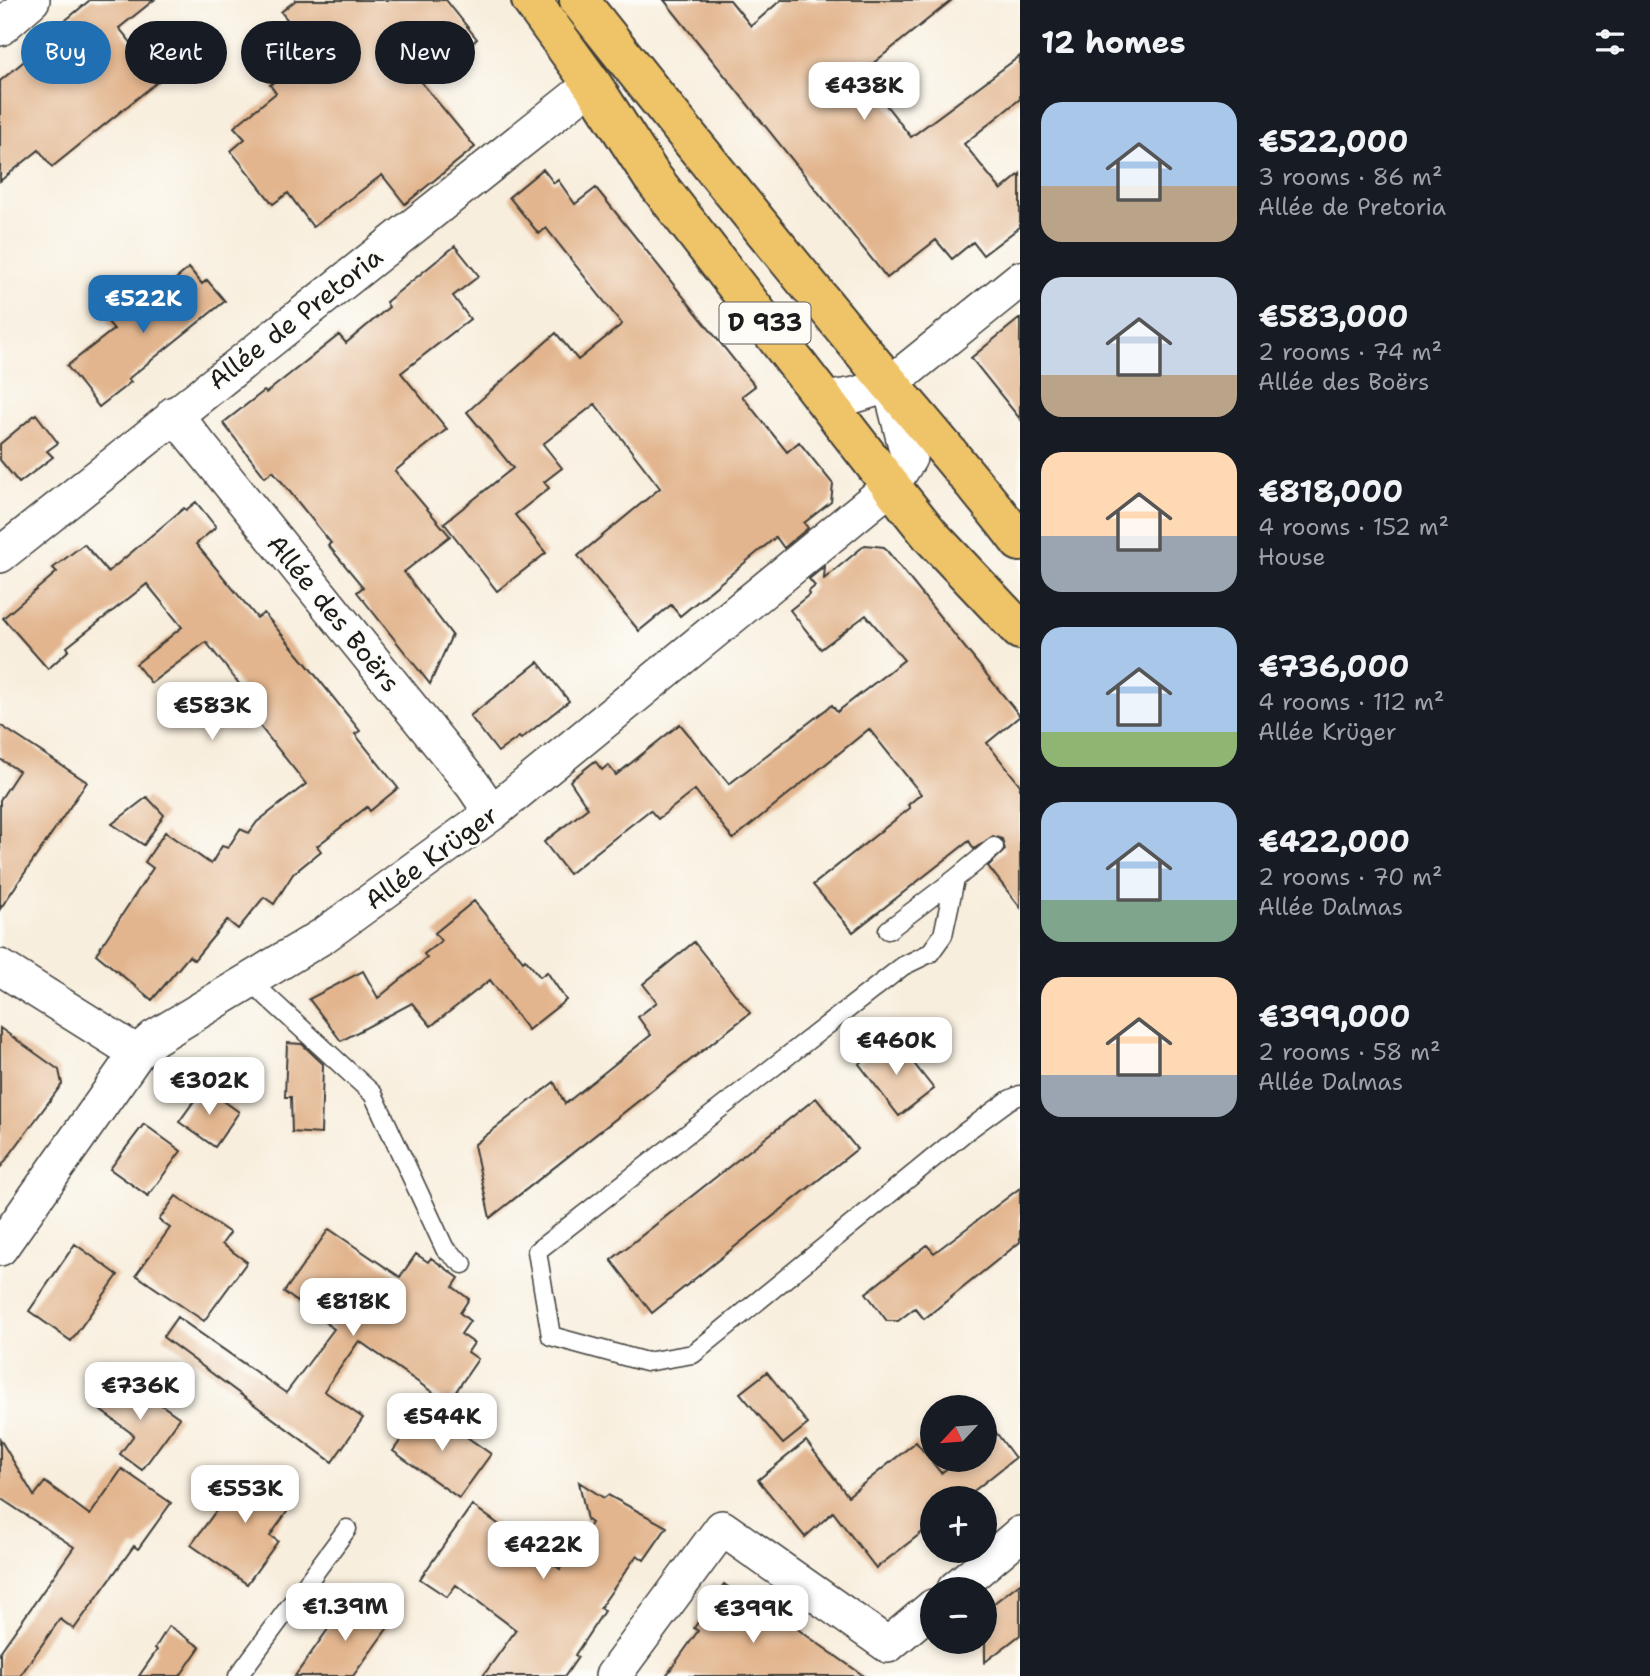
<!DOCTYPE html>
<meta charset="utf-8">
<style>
:root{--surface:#171b24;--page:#20242c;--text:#f1f3f6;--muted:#9ea1a6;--accent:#1f6fb2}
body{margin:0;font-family:"Shantell Sans",sans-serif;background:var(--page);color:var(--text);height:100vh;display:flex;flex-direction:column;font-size:26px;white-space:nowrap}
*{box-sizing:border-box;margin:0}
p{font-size:23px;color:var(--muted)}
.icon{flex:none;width:38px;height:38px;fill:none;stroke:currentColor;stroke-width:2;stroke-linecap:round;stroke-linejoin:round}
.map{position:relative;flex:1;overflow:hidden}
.side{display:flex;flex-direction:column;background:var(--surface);width:630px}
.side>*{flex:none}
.hud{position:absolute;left:21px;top:21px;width:665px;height:63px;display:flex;gap:14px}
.needle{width:46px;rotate:244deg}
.tools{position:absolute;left:920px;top:1395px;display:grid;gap:14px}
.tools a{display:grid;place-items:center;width:77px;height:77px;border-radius:50%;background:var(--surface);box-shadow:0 4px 10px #0003;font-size:35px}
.price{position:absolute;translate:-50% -60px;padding:0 16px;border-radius:14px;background:#fff;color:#222;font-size:23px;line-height:46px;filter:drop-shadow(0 2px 4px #0008)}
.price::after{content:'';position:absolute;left:50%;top:42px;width:21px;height:16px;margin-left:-10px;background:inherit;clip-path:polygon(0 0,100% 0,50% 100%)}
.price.active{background:var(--accent);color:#fff}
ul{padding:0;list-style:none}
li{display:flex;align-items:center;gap:21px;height:175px;padding:0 21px}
li span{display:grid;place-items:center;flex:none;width:196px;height:140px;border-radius:21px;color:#555}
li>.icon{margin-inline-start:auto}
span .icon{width:84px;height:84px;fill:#fffc;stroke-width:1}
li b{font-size:30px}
h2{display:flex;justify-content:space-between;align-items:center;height:84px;padding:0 21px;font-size:30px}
.pill{padding:0 24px;border-radius:32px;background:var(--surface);box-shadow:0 4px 10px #0003;font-size:24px;line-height:63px}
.pill.active{background:var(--accent);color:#fff}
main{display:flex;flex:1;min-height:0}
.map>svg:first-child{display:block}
.building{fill:#e2b58e}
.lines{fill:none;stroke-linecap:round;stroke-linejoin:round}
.lane-casing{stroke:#3d3c39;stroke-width:21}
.street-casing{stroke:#3d3c39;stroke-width:38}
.primary-casing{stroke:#3d3c39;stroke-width:42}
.lane{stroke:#fff;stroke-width:18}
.street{stroke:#fff;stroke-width:35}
.primary{stroke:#efc469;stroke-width:38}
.labels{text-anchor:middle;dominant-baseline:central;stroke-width:5;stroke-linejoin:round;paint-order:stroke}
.shield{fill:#fdfcf7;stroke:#605f5e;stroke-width:2}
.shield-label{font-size:24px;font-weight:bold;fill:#1c1c1c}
.street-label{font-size:26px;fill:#1c1c1c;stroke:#fdfcf7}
</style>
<main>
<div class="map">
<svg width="1020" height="1676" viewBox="0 0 1020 1676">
<rect width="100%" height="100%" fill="#fdfcf7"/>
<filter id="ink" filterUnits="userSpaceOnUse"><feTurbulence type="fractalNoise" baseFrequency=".0143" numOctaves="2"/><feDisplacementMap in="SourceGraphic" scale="14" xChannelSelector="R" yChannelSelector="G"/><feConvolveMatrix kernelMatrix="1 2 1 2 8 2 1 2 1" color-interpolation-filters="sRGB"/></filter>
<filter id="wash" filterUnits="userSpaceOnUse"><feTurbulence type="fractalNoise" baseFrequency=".00686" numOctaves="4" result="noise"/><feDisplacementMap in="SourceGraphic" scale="28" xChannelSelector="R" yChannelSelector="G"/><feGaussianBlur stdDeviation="1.57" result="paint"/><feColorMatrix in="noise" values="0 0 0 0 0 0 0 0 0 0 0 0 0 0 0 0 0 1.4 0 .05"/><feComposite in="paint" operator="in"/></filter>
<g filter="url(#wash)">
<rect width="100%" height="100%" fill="#f8eedd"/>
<g id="blocks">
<!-- building -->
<path class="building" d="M 90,0 L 154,0 L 119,28 L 161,79 L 52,167 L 39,150 L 0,181 L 0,81 L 34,53 L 31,49 Z
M 296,0 L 446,0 L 477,39 L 422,83 L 475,147 L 405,204 L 382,175 L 313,227 L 288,193 L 273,204 L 231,151 L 245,139 L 234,127 L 276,93 L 270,85 L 282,75 L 290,23 L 281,12 Z
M 664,0 L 730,0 L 751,26 L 781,0 L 952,0 L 861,73 L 911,137 L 1020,56 L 1020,99 L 964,144 L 1001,190 L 1020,174 L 1020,227 L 983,255 L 973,242 L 952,259 L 936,240 L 887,278 Z
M 543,169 L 554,183 L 558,180 L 575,204 L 596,188 L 755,386 L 742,396 L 787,452 L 799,442 L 833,484 L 831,502 L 804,523 L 808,528 L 784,548 L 776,537 L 680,616 L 671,605 L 639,631 L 578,556 L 660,488 L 595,404 L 543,444 L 562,468 L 544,482 L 549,488 L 515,515 L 546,553 L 497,591 L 444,523 L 513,468 L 467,412 L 556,333 L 578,360 L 622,324 L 546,228 L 539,234 L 509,197 Z
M 455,246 L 479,276 L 453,296 L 470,319 L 401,373 L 447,429 L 395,471 L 450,536 L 404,572 L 452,635 L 430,684 L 357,592 L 363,587 L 328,545 L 331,543 L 273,471 L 265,477 L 223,423 L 264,391 L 266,393 L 339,335 L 346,343 L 389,307 L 386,302 Z
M 189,268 L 202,284 L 207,280 L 225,301 L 128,379 L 131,382 L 99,407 L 67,366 L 114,329 L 107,321 L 139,295 L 146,304 Z
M 1020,318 L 1020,419 L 971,358 Z
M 36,414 L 58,443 L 47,451 L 53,457 L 19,483 L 0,460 L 0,444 Z
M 196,502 L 216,527 L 196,544 L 257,618 L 264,613 L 308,666 L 360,731 L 355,734 L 398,788 L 370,811 L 367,807 L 317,846 L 321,851 L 293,874 L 274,904 L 264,897 L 238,929 L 227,920 L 194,960 L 189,956 L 152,1000 L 96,954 L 153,868 L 145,862 L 165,832 L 211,864 L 222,846 L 228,848 L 240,829 L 249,833 L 257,822 L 306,784 L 255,720 L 263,714 L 206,642 L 151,683 L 136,664 L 182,627 L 147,584 L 67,647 L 69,650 L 48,669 L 3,618 L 57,572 L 53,568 L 84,544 L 108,572 L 184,508 L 186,510 Z
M 865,545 L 884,547 L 1020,716 L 987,743 L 1020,785 L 1020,907 L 988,866 L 1005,850 L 1002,839 L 993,836 L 974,849 L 969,841 L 853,932 L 813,885 L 910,808 L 908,805 L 921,794 L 869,729 L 733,839 L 695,790 L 658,819 L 650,810 L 569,874 L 544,842 L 588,808 L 570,781 L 595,761 L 602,770 L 608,765 L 616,775 L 680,724 L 729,784 L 832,705 L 837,712 L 904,660 L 866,615 L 821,649 L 790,610 L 810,594 L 808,592 L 815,586 L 809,579 L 825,566 L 824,579 Z
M 538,662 L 569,701 L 521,739 L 519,737 L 498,752 L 470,716 Z
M 0,725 L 87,782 L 0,909 L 0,800 L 19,771 L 0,759 Z
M 147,797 L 164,815 L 144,845 L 112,824 Z
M 474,901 L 523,961 L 525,959 L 540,977 L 547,972 L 566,1000 L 528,1030 L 490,980 L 431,1026 L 412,1003 L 341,1041 L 309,999 L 363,971 L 378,998 L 427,958 L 424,954 L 441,941 L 435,933 Z
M 694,942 L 750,1013 L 490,1218 L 474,1145 L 554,1082 L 565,1104 L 651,1035 L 638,1017 L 657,1002 L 643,984 Z
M 0,1028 L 59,1070 L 62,1084 L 0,1168 Z
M 893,1037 L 934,1089 L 899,1116 L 859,1064 Z
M 287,1043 L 302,1044 L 323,1064 L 321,1134 L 292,1132 L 291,1097 L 285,1097 Z
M 204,1087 L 239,1112 L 215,1147 L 179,1122 Z
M 816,1098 L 857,1149 L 652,1313 L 611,1260 Z
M 144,1124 L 181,1151 L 148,1196 L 110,1169 Z
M 1020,1188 L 1020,1242 L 924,1319 L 915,1308 L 898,1321 L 887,1321 L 866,1293 L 927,1245 L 934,1253 Z
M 176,1196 L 230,1233 L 222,1244 L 247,1262 L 204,1321 L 136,1275 L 170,1228 L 159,1220 Z
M 329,1229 L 400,1277 L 416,1254 L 428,1262 L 431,1258 L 459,1278 L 453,1287 L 469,1299 L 460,1313 L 470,1321 L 461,1334 L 474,1343 L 468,1352 L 478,1359 L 448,1403 L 359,1341 L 324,1391 L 363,1418 L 332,1462 L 163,1337 L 177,1317 L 286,1393 L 334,1329 L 284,1292 Z
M 75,1244 L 118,1275 L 71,1341 L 29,1311 Z
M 767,1372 L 808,1424 L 783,1444 L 740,1393 Z
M 126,1380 L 180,1418 L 142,1470 L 120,1454 L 134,1435 L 100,1410 L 118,1386 L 120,1387 Z
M 424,1407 L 491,1454 L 459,1498 L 393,1451 Z
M 995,1431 L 1015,1458 L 965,1498 L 933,1498 L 933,1524 L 876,1568 L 833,1512 L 805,1537 L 758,1480 L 806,1441 L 848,1496 L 916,1442 L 941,1473 L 958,1460 L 985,1460 L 985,1438 Z
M 0,1439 L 34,1496 L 45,1482 L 90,1515 L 122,1469 L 171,1503 L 138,1549 L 134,1546 L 74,1629 L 60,1619 L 20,1676 L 0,1676 L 0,1652 L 74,1547 L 0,1498 Z
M 249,1466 L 296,1499 L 270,1536 L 278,1541 L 247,1584 L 191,1545 Z
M 579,1482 L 604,1498 L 608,1495 L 667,1527 L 644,1560 L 637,1555 L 600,1608 L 604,1611 L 575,1655 L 578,1657 L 565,1676 L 483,1676 L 516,1630 L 456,1585 L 447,1597 L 420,1579 L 472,1505 L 560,1569 L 591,1523 L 587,1520 Z
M 1020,1583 L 1020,1635 L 985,1662 L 985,1610 Z
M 724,1584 L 784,1625 L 786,1621 L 864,1676 L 666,1676 L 698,1631 L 694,1628 Z
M 350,1598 L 389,1626 L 353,1676 L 295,1676 Z
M 169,1626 L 200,1647 L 180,1676 L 139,1676 L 157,1650 L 155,1648 Z"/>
</g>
</g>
<g filter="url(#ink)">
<use href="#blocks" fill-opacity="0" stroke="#3d3c39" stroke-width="2"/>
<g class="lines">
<defs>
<path id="lane" d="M 994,847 L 955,879 L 943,935 L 930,953 L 903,966 L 537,1251 L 551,1336 L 646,1362 L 693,1354 L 964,1133 L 1009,1100 L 1020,1095
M 888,930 L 955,879
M 249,980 L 373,1094 L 445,1249 L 463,1264
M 238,1676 L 347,1529"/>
<path id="street" d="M 0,28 L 32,0
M 825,400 L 855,395 L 890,384 L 1020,279
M 174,414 L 473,785 L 492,813
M 0,555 L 592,84
M 0,967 L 137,1053
M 0,1248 L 137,1053 L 154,1038 L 323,936 L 492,813 L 891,486 L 909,458 L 890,384
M 955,1589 L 1020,1534
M 613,1676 L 722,1528 L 888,1645 L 933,1607"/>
<path id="primary" d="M 531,0 L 592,84 L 652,177 L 891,486 L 931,536 L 1020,630
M 579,0 C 673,119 769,237 865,354 C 917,417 971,477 1020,542"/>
</defs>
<!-- lane casing -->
<use href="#lane" class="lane-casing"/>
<!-- street casing -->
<use href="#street" class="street-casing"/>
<!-- primary casing -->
<use href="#primary" class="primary-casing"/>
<!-- lane -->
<use href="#lane" class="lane"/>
<!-- street -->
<use href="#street" class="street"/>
<!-- primary -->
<use href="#primary" class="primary"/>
</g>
</g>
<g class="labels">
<!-- shield labels -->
<rect class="shield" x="719.5" y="302.5" width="91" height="41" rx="5"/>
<g class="shield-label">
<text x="765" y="323">D 933</text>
</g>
<!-- street labels -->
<g class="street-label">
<text transform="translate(295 318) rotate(-38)">Allée de Pretoria</text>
<text transform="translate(334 613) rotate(51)">Allée des Boërs</text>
<text transform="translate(431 857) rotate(-36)">Allée Krüger</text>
</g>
</g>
</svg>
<div class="tools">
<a><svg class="needle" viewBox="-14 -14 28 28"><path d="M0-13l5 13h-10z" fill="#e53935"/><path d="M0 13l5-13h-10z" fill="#9ea1a6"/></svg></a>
<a>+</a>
<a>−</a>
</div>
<b class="price" style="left:864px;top:122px">€438K</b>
<b class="price active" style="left:143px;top:335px">€522K</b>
<b class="price" style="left:212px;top:742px">€583K</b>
<b class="price" style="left:896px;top:1077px">€460K</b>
<b class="price" style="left:209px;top:1117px">€302K</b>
<b class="price" style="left:353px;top:1338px">€818K</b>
<b class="price" style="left:140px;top:1422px">€736K</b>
<b class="price" style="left:442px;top:1453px">€544K</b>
<b class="price" style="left:245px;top:1525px">€553K</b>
<b class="price" style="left:543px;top:1581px">€422K</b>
<b class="price" style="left:345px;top:1643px">€1.39M</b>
<b class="price" style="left:753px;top:1645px">€399K</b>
<div class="hud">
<a class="pill active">Buy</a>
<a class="pill">Rent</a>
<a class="pill">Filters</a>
<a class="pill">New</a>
</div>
</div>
<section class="side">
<h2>12 homes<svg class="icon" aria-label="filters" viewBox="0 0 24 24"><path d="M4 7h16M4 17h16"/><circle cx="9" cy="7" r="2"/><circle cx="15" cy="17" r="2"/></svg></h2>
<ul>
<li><span style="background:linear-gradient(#a9c7e8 60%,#b9a48a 0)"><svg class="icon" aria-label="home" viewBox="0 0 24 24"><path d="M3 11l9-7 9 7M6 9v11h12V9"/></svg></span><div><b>€522,000</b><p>3 rooms · 86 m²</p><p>Allée de Pretoria</p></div></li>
<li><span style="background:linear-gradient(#c9d6e8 70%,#b9a48a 0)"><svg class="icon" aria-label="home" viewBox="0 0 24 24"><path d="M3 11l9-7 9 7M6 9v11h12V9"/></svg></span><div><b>€583,000</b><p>2 rooms · 74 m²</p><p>Allée des Boërs</p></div></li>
<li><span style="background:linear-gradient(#ffd9b3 60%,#9aa5b1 0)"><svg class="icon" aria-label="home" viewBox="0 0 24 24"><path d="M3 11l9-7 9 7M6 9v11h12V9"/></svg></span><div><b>€818,000</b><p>4 rooms · 152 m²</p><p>House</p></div></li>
<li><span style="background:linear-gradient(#a9c7e8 75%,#8fb573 0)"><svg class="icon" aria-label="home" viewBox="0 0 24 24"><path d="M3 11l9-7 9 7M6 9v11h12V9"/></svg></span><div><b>€736,000</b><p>4 rooms · 112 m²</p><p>Allée Krüger</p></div></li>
<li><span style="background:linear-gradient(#a9c7e8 70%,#7fa58c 0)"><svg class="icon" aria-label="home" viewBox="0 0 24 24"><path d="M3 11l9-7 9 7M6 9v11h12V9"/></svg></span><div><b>€422,000</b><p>2 rooms · 70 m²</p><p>Allée Dalmas</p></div></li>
<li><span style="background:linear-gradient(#ffd9b3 70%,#9aa5b1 0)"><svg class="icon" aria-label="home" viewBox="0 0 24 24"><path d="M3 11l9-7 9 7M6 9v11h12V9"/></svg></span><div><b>€399,000</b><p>2 rooms · 58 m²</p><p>Allée Dalmas</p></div></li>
</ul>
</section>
</main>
